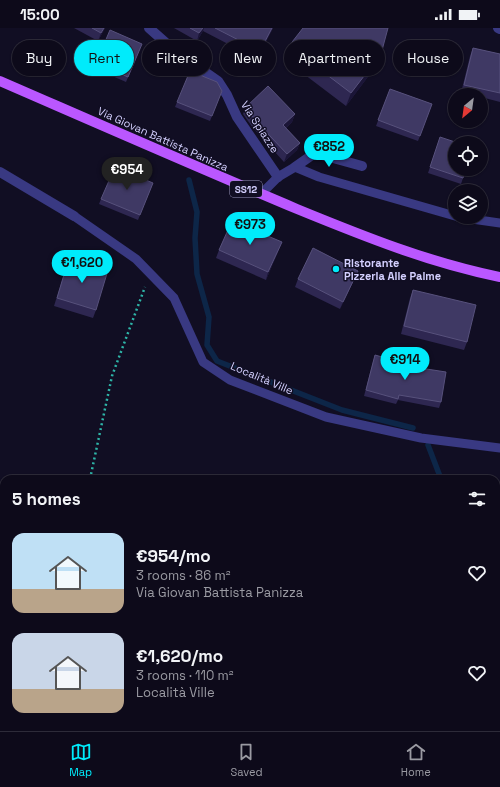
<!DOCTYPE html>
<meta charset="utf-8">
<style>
:root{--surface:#0d0a1a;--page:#1b1827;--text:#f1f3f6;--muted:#9a9aa2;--line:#2d2b39;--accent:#00ebfb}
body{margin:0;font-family:"Space Grotesk",sans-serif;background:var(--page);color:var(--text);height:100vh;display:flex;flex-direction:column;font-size:15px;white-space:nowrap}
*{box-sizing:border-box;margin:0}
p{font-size:13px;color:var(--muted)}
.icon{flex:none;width:22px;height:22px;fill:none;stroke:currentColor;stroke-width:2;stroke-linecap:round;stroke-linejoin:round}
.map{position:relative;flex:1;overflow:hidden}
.side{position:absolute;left:0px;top:447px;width:500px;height:256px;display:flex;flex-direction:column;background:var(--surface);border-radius:12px 12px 0 0;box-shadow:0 1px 3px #0004,0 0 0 1px var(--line)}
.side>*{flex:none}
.hud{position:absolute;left:12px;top:12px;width:476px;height:36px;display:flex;gap:8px}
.needle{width:26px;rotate:209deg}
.controls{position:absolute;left:448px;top:60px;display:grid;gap:8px}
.controls a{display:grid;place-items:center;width:40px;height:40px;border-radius:50%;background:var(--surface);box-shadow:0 1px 3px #0004,0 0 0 1px var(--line);font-size:20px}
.price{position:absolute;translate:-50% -34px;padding:0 9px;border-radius:14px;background:var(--accent);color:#111;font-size:13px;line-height:26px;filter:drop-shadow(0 1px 2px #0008)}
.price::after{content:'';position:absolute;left:50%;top:24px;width:12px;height:9px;margin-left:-6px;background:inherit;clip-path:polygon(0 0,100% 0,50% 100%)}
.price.active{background:#222;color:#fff}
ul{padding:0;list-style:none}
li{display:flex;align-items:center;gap:12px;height:100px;padding:0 12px}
li span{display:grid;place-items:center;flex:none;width:112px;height:80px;border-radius:12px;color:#555}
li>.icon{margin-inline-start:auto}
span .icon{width:48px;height:48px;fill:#fffc;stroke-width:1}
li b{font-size:17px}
h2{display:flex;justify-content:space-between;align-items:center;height:48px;padding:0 12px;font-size:17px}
.pill{padding:0 14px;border-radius:18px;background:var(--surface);box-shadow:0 1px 3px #0004,0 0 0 1px var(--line);font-size:14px;line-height:36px}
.pill.active{background:var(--accent);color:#111}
.status{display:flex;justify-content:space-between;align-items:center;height:28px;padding:0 20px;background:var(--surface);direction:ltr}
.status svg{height:11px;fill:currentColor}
.tab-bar{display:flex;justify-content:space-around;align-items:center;height:56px;border-top:1px solid var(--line);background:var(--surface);font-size:11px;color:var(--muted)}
.tab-bar a{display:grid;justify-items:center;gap:2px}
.tab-bar .active{color:var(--accent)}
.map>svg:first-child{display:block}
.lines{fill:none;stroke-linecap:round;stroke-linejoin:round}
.stream{stroke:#0d2648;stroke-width:5.5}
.path{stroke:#2eb5a8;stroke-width:2.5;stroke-dasharray:2 3;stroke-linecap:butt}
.service{stroke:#393982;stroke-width:9}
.minor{stroke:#393982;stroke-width:10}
.primary{stroke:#ba57ff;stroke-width:10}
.wall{fill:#2e2751}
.shaded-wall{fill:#1b1537}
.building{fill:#3f3964;stroke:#57517c}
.poi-dot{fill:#00ebfb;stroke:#110e23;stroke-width:1.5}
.labels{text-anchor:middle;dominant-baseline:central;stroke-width:3;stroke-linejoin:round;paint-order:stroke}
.shield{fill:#110e23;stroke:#9a96bd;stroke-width:1}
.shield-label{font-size:10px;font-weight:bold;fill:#d4d0ff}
.street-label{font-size:11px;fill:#d4d0ff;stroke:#110e23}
.poi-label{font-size:11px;font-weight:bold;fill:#d4d0ff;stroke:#110e23;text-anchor:start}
</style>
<div class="status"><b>15:00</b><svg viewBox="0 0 49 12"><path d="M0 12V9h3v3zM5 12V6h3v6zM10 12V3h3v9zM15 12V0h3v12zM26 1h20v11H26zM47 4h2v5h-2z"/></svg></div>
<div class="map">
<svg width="500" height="703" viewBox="0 0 500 703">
<rect width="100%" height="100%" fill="#110e23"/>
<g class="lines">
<!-- stream -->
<path class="stream" d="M 189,152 L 197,184 L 195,210 L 197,246 L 209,289 L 207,317 L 217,333 L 342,382 L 413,400
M 428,417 L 441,451
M 496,636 L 500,637"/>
<!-- path -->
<path class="path" d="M 90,451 L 112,348 L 145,259"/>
<!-- service -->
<path class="service" d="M 261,166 L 278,149 L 295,139 L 319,149 L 455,188
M 74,188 L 136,231 L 174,270 L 203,334 L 230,352 L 326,389 L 421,410 L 500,420
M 458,189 L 500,195
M 0,590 L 4,589
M 496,645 L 500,647"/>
<!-- minor -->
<path class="minor" d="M 149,0 L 175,23 L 218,53 L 227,67 L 237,89 L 278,149
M 498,0 L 500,1
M 295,139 L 315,125 L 362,138
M 0,144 L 74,188"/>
<!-- primary -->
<path class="primary" d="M 0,53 C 99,96 197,139 297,181 C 363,208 430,235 500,249"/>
</g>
<!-- wall -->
<path class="wall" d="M 74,0 L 105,0 L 98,13 Z
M 174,0 L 273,0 L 257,31 L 203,3 L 197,13 Z
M 289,18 L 376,38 L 346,78 L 284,31 Z
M 473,20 L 500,26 L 500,74 L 481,69 L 481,67 L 471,67 L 461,65 L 470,28 Z
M 140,21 L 126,54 L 94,40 L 96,35 Z
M 390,61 L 432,76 L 418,113 L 376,98 Z
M 222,63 L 210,93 L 175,79 L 177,74 Z
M 246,79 L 295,86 L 292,94 L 286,100 L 300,115 L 297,122 L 284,134 L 253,100 L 243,86 Z
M 440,109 L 466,141 L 461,156 L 428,145 Z
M 153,155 L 138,192 L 99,176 L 101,171 Z
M 282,214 L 266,252 L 216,230 L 219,222 Z
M 69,230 L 96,282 L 93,290 L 54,278 Z
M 355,250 L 340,281 L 295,259 L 298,251 Z
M 413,262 L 467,314 L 464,322 L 401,306 L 410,270 Z
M 375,327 L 407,338 L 441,374 L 439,380 L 398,372 L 396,376 L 364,368 L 373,333 Z"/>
<!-- shaded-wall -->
<path class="shaded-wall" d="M 104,0 L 105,0 L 98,13 L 101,5 Z
M 203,0 L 204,0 L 203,3 L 197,13 L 199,5 Z
M 272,0 L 273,0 L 257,31 L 260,23 Z
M 381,26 L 376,38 L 346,78 L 351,65 Z
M 295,86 L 292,94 L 280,105 L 283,97 Z
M 300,115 L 297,122 L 284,134 L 287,126 Z
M 282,214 L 279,222 L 266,252 L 268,244 Z
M 358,243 L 355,250 L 340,281 L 343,274 Z"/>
<!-- building -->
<path class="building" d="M 92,0 L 104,0 L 101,5 Z
M 190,0 L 203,0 L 199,5 Z
M 215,0 L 272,0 L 260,23 Z
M 303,0 L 388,0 L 381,26 L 351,65 L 289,18 Z
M 110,2 L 142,16 L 128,49 L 96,35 Z
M 473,20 L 500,26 L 500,65 L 464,57 Z
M 190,43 L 217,54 L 222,63 L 212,88 L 177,74 Z
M 268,58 L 295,86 L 283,97 L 300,115 L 287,126 L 255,92 L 246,79 Z
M 390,61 L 432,76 L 420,108 L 378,92 Z
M 440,109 L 458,115 L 455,115 L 455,141 L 466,141 L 463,150 L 430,139 Z
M 115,139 L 153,155 L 140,187 L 101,171 Z
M 232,193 L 282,214 L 268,244 L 219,222 Z
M 313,220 L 358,243 L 343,274 L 298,251 Z
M 69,230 L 108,242 L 96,282 L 57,270 Z
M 413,262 L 476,277 L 467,314 L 404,298 Z
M 375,327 L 407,336 L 407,338 L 446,344 L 441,374 L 399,367 L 398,371 L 366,362 Z
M 99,450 L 111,451 L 99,451 Z"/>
<!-- markers -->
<circle class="poi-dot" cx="336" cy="241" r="4"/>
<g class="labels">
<!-- shield labels -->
<rect class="shield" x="230" y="153" width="32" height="16" rx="3"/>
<g class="shield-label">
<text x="246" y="161">SS12</text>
</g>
<!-- street labels -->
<g class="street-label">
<text transform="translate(260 99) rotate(57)">Via Spiazze</text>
<text transform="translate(163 111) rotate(24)">Via Giovan Battista Panizza</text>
<text transform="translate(262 350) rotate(23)">Località Ville</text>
</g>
<!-- poi labels -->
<g class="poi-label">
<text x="344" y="235">Ristorante<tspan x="344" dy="13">Pizzeria Alle Palme</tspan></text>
</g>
</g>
</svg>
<div class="controls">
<a><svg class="needle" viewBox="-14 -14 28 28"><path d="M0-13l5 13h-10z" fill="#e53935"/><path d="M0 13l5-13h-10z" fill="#9a9aa2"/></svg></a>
<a><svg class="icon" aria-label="locate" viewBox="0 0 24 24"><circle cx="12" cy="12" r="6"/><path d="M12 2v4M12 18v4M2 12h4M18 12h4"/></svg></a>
<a><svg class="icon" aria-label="layers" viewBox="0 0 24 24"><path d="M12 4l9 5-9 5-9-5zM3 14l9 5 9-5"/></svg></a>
</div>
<b class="price" style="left:329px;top:140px">€852</b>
<b class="price active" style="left:127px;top:163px">€954</b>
<b class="price" style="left:250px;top:218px">€973</b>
<b class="price" style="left:82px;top:256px">€1,620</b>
<b class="price" style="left:405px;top:353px">€914</b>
<div class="hud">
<a class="pill">Buy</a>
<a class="pill active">Rent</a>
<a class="pill">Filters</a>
<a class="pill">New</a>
<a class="pill">Apartment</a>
<a class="pill">House</a>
</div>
<section class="side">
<h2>5 homes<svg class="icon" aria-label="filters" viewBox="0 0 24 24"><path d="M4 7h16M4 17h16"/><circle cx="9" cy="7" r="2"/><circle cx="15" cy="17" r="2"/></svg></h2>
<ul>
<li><span style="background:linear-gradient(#bfe0f5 70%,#b9a48a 0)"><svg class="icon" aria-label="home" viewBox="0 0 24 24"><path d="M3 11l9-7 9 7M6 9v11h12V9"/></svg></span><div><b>€954/mo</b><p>3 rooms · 86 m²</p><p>Via Giovan Battista Panizza</p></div><svg class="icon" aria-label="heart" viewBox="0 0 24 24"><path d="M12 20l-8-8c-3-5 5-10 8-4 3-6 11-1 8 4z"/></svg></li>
<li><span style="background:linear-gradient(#c9d6e8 70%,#b9a48a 0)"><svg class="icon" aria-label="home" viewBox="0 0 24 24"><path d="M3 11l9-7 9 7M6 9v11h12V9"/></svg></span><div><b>€1,620/mo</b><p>3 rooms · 110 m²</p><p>Località Ville</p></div><svg class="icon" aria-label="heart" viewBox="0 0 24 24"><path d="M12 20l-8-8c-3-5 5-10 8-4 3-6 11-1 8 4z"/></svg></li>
</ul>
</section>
</div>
<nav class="tab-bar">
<a class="active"><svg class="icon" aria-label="map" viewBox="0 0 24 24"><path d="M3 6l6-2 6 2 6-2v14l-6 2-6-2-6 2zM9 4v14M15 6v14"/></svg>Map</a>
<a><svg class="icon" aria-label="saved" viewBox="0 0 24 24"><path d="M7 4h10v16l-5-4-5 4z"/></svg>Saved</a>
<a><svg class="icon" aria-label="home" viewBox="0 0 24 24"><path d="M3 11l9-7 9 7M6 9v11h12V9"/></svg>Home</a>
</nav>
